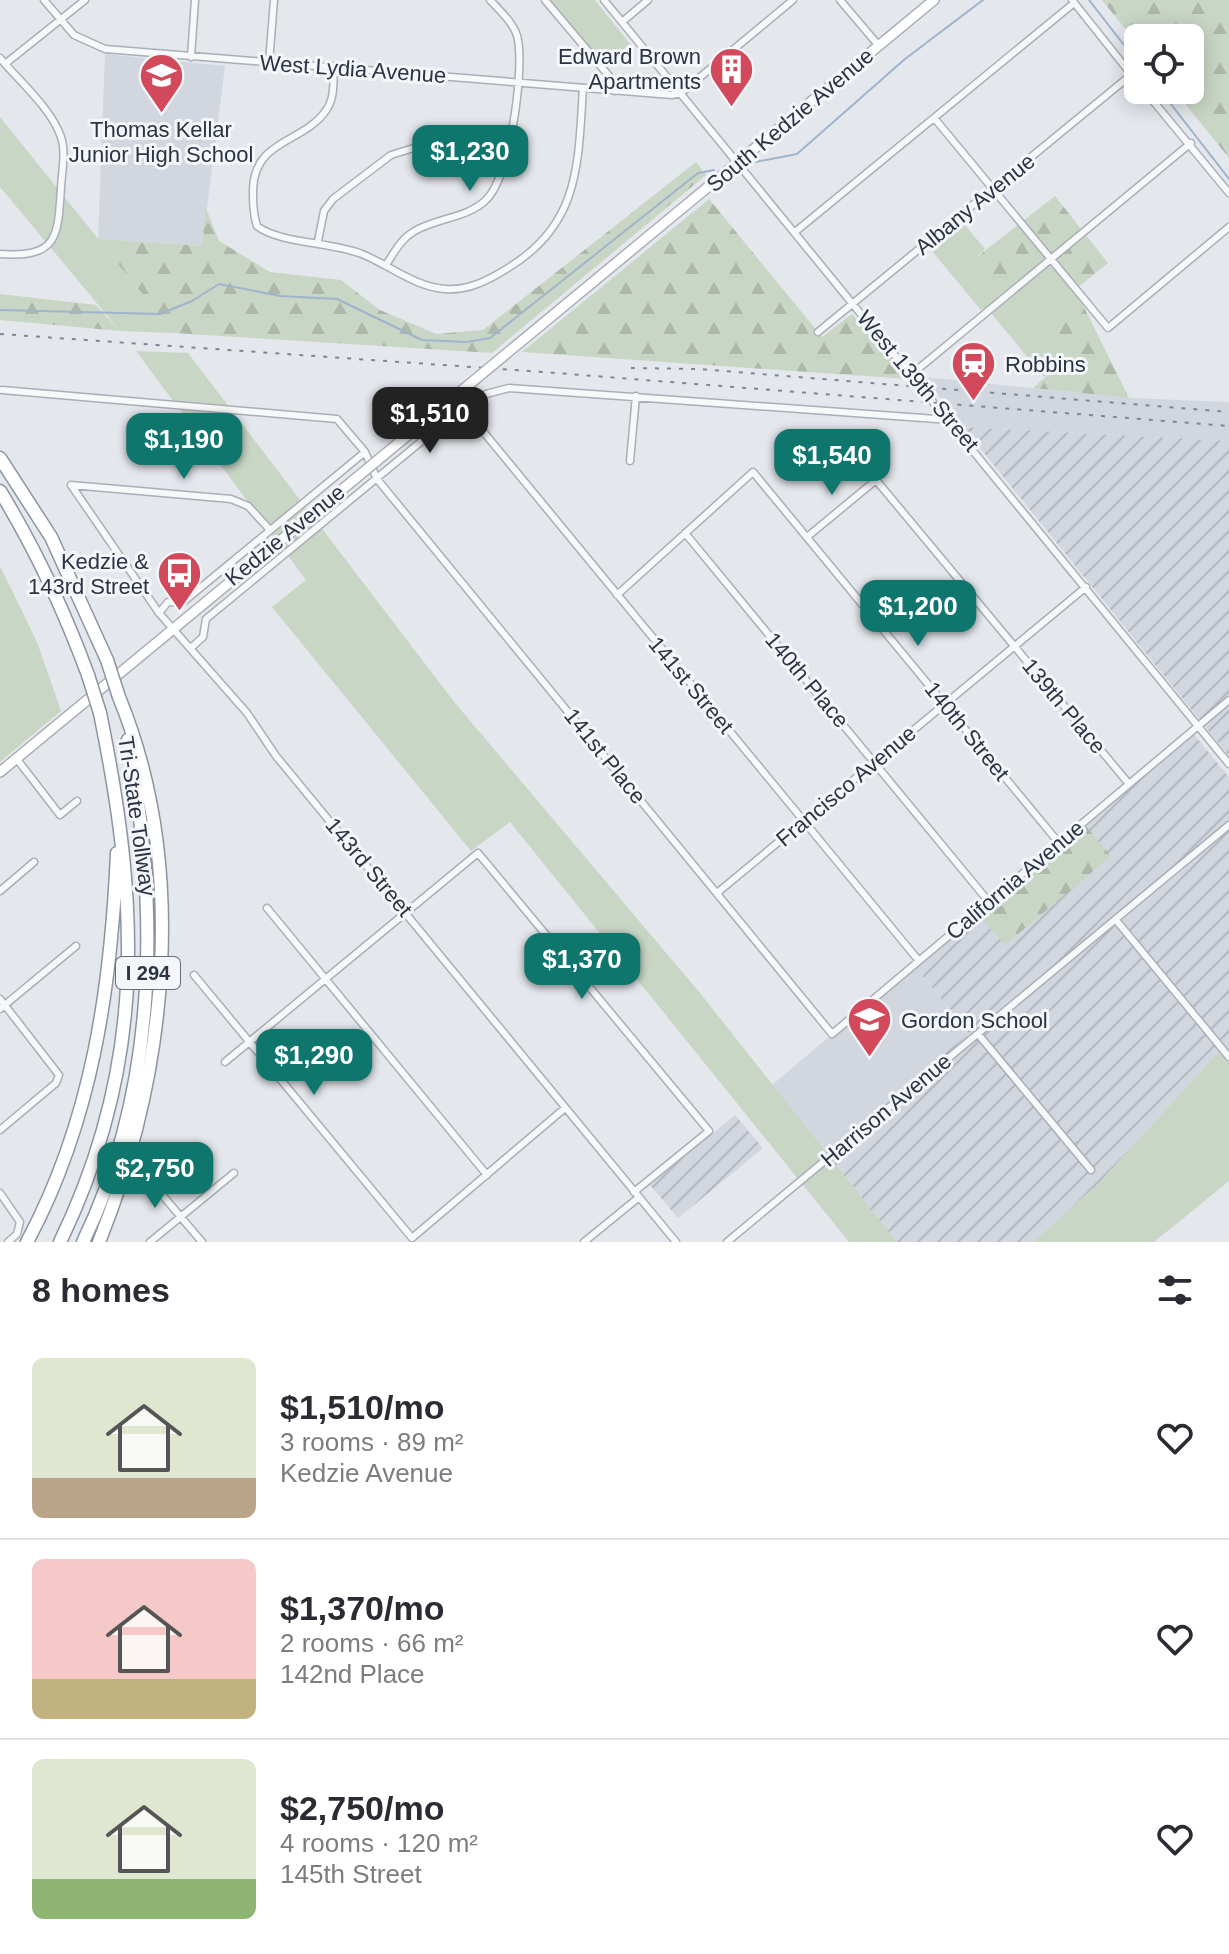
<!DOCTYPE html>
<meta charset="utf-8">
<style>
:root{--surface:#fff;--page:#f2f2f3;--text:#2b2b33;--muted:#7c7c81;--line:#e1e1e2;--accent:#0f766e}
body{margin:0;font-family:Arial,sans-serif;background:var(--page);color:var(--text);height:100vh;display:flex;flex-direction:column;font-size:30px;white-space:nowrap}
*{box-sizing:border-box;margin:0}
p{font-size:26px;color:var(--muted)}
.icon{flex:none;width:44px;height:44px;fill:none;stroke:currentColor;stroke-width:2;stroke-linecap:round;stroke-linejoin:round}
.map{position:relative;height:1242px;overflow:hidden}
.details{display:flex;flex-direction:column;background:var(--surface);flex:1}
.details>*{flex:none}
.fabs{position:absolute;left:1124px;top:24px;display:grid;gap:16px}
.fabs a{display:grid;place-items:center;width:80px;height:80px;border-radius:12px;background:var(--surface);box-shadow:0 4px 20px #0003;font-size:40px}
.price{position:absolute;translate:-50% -68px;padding:0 18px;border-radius:16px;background:var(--accent);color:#fff;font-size:26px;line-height:52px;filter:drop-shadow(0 2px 4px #0008)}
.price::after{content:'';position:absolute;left:50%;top:48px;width:24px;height:18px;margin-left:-12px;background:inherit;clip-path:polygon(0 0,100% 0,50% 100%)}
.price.selected{background:#222;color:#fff}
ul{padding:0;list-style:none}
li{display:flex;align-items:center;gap:24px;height:200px;padding:0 32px}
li+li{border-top:2px solid var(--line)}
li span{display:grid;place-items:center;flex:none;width:224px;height:160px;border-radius:12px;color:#555}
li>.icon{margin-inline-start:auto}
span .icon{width:96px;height:96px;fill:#fffc;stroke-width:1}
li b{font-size:34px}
h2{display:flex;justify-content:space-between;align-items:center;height:96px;padding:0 32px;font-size:34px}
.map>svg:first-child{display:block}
.built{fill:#d2d6de}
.industrial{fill:url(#industrial-furrows)}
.green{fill:#c9d6c5}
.forest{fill:url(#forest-firs)}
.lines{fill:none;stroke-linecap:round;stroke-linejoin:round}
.stream{stroke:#9fb4cc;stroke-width:2}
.minor-casing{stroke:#a9aeb7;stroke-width:9}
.secondary-casing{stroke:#a9aeb7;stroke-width:12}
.motorway-casing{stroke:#8b94a3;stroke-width:15}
.minor{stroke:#f7f8fa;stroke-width:6}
.secondary{stroke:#fff;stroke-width:9}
.motorway{stroke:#fff;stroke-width:12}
.rail{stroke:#7d8696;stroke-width:2;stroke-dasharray:4 8;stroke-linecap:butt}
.secondary-bridge-casing{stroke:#a9aeb7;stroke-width:12;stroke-linecap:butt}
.motorway-bridge-casing{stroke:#8b94a3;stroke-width:15;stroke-linecap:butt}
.secondary-bridge{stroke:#fff;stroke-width:9}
.motorway-bridge{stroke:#fff;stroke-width:12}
.labels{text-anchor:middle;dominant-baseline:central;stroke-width:6;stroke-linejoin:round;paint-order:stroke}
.shield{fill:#f4f6f9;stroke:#676e7b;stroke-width:2}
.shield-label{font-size:20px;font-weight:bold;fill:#2b3445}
.poi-label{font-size:22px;fill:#2b3445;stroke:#f4f6f9;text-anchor:end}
.street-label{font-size:22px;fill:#2b3445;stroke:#f4f6f9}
</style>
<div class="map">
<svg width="1229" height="1242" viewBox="0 0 1229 1242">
<defs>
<pattern id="industrial-furrows" width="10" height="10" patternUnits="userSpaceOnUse" patternTransform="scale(2)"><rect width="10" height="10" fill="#d2d6de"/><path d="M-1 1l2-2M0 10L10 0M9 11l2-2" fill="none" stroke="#b4b8c0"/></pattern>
<pattern id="forest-firs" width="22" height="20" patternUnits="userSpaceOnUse" patternTransform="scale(2)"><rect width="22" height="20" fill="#c9d6c5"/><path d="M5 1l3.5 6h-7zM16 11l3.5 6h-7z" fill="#adb8ab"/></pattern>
</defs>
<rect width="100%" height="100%" fill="#e4e7ec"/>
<!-- built -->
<path class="built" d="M 105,54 L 225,66 L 202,246 L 98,239 Z
M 924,377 L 1129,398 L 1229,402 L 1229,441 L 963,427 Z
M 914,965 L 969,1033 L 825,1153 L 771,1086 Z"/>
<!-- industrial -->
<path class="industrial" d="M 963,427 L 1229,441 L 1229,756 Z
M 1192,732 L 1229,777 L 1229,1062 L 1219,1051 L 1100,1182 L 1033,1242 L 897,1242 L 825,1153 L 969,1033 L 914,965 L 977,912 L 1005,944 L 1110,855 L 1083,823 Z
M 735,1115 L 763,1148 L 678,1218 L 650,1185 Z"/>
<!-- green -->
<path class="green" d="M 549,0 L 595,0 L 630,44 L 604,65 Z
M 0,117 L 174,333 L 120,331 L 0,187 Z
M 964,224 L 985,249 L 973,260 L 1052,261 L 1080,299 L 1074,353 L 1044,377 L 986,307 L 981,310 L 931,250 Z
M 136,351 L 188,353 L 455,703 L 700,993 L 897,1242 L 849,1242 L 510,822 L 471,851 L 272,607 L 306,580 Z
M 0,566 L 37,642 L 61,711 L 0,762 Z
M 1219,1051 L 1229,1062 L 1229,1181 L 1154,1242 L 1033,1242 L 1100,1182 Z"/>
<!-- forest -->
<path class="forest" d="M 1102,0 L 1229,0 L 1229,158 L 1174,90 L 1190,90 L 1190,38 L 1138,38 L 1138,45 Z
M 696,162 L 706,175 L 492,353 L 174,333 L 98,239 L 202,246 L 206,208 L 219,241 L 270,272 L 341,280 L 380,310 L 436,334 L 483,330 Z
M 1055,196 L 1108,263 L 1076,289 L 1053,261 L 1005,299 L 973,260 Z
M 709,199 L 822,337 L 852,314 L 908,379 L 522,352 Z
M 0,294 L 96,305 L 120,331 L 0,320 Z
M 1080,299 L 1129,398 L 1033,388 L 1073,353 L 1051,322 Z
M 1086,826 L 1111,856 L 1005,945 L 980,917 Z"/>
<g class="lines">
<!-- stream -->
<path class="stream" d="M 1089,0 L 1138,63
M 1160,90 L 1229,179
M 755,162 L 797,154 L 905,59 L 983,0
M 0,310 L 160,314 L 192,301 L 219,284 L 280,296 L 337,299 L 422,340 L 466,342 L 490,338 L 698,173 L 714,170"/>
<defs>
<path id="minor" d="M 44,0 L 74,35 L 105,49 L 672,95 L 681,93 L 793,0
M 545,0 L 609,76 L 615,91
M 604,0 L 1229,764
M 840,0 L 879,46
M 1072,0 L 1138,83
M 622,22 L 648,0
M 191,57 L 195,0
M 0,58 C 19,81 51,108 61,137 C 66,152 62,171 61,187 C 58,237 58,258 0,254
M 269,63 L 274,0
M 5,64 L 85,0
M 334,66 C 333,81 335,97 327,109 C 304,144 255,138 253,189 C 253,203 253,213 257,226 C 278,243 331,242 362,254 C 389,265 415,287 445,289 C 468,291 489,280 508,268 C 580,224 578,165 583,88
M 1144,90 L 1229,193
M 935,119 L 1108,328 L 1229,227
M 795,232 L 1074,3
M 318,241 L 324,211 L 333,199 L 391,155 L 420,146 L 510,153
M 386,265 C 394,253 400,240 413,232 C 435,218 466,219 486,200 C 510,177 524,73 518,40 C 516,25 500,11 490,0
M 818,332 L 1131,75
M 912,374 L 1191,143
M 2,390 L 337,419 L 365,452 L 377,479 L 832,1034 L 1229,700
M 463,407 L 919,961
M 630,461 L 636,396
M 71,485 L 159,613 L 247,713 L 276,756 L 676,1242
M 71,485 L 231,499 L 248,506 L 270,530
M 685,533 L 989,902
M 807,537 L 876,480 L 1129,784
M 617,595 L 753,472 L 1059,843
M 159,613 L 168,602 L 182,603 L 365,452
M 192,647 L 203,637 L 206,619 L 463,407 L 486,394 L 509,388 L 950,420
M 16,758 L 60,815 L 77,801
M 0,891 L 34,862
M 717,893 L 1086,587
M 267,908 L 487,1175
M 1116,920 L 1229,1057
M 194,975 L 412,1238 L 565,1108
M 0,999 L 59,1075 L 56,1083 L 0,1130
M 0,1009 L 76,946
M 978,1034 L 1091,1170
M 225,1062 L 478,853 L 709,1131 L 634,1192
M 153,1184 L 202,1242
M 0,1193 L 20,1222 L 17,1234 L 8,1242
M 150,1242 L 234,1173
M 584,1242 L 638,1198
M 727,1242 L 1229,825"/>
<path id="secondary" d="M 645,239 L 934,0
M 0,772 L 315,512"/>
<path id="motorway" d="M 0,458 L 51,537 L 107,660
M 0,491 C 36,550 64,610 88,675
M 27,1242 C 92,1121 111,988 117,853
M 60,1242 C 147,1063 139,903 100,713
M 83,1242 C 159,1085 159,908 128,740
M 99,1242 C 167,1073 189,868 119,697"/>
</defs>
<!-- minor casing -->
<use href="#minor" class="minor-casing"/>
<!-- secondary casing -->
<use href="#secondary" class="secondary-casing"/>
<!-- motorway casing -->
<use href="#motorway" class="motorway-casing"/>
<!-- minor -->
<use href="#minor" class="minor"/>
<!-- secondary -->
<use href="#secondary" class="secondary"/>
<!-- motorway -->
<use href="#motorway" class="motorway"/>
<!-- rail -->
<path class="rail" d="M 0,334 L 543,372 L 1229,426
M 631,368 L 699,369 L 1229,412"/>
<defs>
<path id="secondary-bridge" d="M 315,512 L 645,239"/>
<path id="motorway-bridge" d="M 107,660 L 119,697
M 88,675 L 100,713"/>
</defs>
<!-- secondary-bridge casing -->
<use href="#secondary-bridge" class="secondary-bridge-casing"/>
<!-- motorway-bridge casing -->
<use href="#motorway-bridge" class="motorway-bridge-casing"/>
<!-- secondary-bridge -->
<use href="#secondary-bridge" class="secondary-bridge"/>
<!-- motorway-bridge -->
<use href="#motorway-bridge" class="motorway-bridge"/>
</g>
<!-- icons -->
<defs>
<symbol id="building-pin" viewBox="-11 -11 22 30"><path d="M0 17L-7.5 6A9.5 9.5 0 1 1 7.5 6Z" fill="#d1495b" stroke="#f4f6f9"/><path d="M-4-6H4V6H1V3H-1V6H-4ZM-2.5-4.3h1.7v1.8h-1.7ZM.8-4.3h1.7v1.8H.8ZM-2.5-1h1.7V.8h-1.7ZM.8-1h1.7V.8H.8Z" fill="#fff"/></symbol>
<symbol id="school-pin" viewBox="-11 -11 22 30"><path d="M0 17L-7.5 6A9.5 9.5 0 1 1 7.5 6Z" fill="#d1495b" stroke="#f4f6f9"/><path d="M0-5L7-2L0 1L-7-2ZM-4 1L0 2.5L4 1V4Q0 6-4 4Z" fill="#fff"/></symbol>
<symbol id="station-pin" viewBox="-11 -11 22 30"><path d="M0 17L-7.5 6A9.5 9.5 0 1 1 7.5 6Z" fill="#d1495b" stroke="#f4f6f9"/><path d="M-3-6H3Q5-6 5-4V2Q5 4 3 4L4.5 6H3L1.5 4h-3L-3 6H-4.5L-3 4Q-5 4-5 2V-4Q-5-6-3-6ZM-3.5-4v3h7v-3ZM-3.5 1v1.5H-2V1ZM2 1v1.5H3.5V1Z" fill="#fff"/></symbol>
<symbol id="bus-pin" viewBox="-11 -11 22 30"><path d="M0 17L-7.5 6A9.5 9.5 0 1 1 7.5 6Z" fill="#d1495b" stroke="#f4f6f9"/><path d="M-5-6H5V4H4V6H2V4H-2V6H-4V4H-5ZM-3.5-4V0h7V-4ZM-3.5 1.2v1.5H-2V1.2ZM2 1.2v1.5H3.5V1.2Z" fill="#fff"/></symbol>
</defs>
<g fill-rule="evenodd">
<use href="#building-pin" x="706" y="44" width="51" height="69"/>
<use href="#school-pin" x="136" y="50" width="51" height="69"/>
<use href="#station-pin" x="948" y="338" width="51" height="69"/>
<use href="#bus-pin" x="154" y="548" width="51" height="69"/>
<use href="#school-pin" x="844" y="994" width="51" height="69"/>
</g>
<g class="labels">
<!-- shield labels -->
<rect class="shield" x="116" y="957" width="64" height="32" rx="6"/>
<g class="shield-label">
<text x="148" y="973">I 294</text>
</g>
<!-- poi labels -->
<g class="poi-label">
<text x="701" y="56">Edward Brown<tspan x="701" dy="25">Apartments</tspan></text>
<text x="161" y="129" text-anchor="middle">Thomas Kellar<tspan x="161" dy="25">Junior High School</tspan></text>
<text x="1005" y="364" text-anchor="start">Robbins</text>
<text x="149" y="561">Kedzie &amp;<tspan x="149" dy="25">143rd Street</tspan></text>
<text x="901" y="1020" text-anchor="start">Gordon School</text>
</g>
<!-- street labels -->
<g class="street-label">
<text transform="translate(353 69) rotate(4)">West Lydia Avenue</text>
<text transform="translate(790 120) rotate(-40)">South Kedzie Avenue</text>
<text transform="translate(975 204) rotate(-39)">Albany Avenue</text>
<text transform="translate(918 381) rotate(50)">West 139th Street</text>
<text transform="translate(285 535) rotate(-39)">Kedzie Avenue</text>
<text transform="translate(807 680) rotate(50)">140th Place</text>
<text transform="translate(691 685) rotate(50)">141st Street</text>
<text transform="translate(1064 706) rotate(50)">139th Place</text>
<text transform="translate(967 731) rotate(51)">140th Street</text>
<text transform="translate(605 756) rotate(51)">141st Place</text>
<text transform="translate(846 786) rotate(-40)">Francisco Avenue</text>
<text transform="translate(137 816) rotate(82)">Tri-State Tollway</text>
<text transform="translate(369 867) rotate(50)">143rd Street</text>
<text transform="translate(1015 880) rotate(-40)">California Avenue</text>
<text transform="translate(886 1110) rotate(-40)">Harrison Avenue</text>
</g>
</g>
</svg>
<div class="fabs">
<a><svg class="icon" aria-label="locate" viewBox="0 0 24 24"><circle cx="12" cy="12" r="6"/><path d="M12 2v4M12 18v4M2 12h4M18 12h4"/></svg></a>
</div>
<b class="price" style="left:470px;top:193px">$1,230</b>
<b class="price selected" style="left:430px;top:455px">$1,510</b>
<b class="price" style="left:184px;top:481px">$1,190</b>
<b class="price" style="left:832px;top:497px">$1,540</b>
<b class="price" style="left:918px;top:648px">$1,200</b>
<b class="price" style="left:582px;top:1001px">$1,370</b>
<b class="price" style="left:314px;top:1097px">$1,290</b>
<b class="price" style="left:155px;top:1210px">$2,750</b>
</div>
<section class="details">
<h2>8 homes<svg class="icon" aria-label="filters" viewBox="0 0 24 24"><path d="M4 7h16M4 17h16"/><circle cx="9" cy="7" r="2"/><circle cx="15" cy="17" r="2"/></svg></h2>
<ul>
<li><span style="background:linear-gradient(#dfe7d0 75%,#b9a48a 0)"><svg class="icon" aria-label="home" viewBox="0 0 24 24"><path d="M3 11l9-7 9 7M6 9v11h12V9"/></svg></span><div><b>$1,510/mo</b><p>3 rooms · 89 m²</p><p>Kedzie Avenue</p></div><svg class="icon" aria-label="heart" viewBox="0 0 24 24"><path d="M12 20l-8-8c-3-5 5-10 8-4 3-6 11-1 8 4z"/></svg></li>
<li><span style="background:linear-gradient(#f6c9c9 75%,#c2b280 0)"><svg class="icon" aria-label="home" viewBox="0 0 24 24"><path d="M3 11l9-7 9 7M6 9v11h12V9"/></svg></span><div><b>$1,370/mo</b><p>2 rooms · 66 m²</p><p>142nd Place</p></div><svg class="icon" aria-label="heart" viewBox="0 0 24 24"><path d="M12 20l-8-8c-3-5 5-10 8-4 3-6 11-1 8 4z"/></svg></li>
<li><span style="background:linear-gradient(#dfe7d0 75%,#8fb573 0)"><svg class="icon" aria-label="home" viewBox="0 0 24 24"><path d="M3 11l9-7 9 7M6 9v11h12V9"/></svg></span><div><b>$2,750/mo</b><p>4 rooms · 120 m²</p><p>145th Street</p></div><svg class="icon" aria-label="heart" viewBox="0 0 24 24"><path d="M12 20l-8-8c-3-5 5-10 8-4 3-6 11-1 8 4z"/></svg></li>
</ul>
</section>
